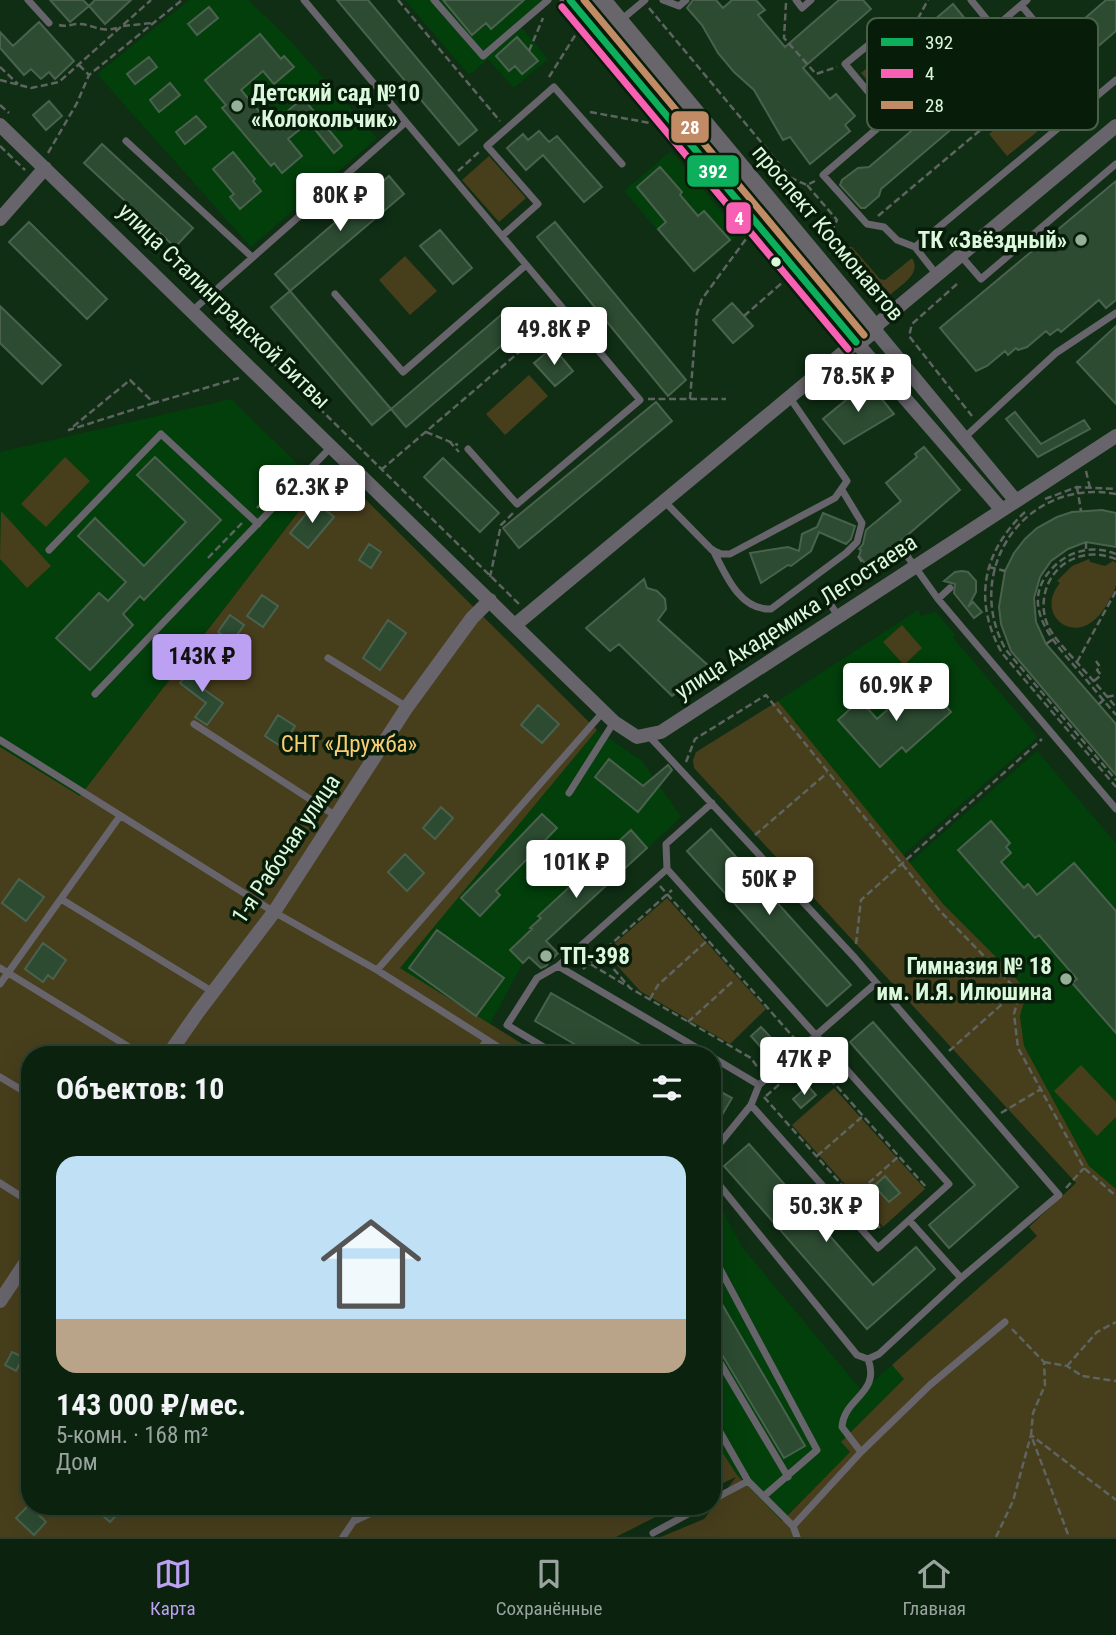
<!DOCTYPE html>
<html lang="ru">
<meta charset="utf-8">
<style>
:root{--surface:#0b220f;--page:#192f1d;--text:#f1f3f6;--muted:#9aa49e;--line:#2b3f2f;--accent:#bca0f2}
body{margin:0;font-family:"Roboto Condensed",sans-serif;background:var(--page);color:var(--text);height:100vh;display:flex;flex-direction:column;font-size:26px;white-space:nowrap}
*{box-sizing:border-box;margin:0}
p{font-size:23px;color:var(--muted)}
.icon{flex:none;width:38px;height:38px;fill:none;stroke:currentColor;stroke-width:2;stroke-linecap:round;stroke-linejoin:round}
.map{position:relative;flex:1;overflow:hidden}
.details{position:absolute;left:21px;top:1046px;width:700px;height:469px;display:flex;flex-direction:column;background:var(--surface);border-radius:28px;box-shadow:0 7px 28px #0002,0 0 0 2px var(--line)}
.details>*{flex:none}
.price{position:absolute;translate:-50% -60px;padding:0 16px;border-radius:7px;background:#fff;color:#222;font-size:23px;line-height:46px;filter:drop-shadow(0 2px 4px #0008)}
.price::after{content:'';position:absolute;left:50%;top:42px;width:21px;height:16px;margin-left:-10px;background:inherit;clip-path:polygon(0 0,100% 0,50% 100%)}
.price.selected{background:var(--accent);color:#111}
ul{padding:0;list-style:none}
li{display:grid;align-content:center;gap:14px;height:371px;padding:0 35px}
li+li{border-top:2px solid var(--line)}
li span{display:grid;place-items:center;height:217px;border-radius:21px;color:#555}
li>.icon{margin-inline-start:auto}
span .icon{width:126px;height:126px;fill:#fffc;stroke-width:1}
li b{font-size:30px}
h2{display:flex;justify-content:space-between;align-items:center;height:84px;padding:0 35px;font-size:30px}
.tab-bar{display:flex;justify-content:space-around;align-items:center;height:98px;border-top:2px solid var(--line);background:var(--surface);font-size:19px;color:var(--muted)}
.tab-bar a{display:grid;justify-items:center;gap:4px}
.tab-bar .selected{color:var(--accent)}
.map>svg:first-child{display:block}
.built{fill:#023f0b}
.green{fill:#473e1c}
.building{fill:#2c4b31;stroke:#4a624d;stroke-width:2}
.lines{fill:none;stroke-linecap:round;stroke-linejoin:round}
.path{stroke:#5e6460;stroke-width:2.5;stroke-dasharray:7 3.5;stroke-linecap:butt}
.lane{stroke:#68646b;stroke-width:7}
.street{stroke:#68646b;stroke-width:14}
.secondary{stroke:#68656b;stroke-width:21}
.bus-1-casing{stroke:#081d09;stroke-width:12}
.bus-2-casing{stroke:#081d09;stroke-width:12}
.bus-3-casing{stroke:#081d09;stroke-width:12}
.bus-1{stroke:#0daf5c;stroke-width:7}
.bus-2{stroke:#f860b3;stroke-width:7}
.bus-3{stroke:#c18c65;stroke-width:7}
.poi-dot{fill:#94b196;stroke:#081d09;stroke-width:2.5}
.bus-dot{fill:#dcf8dc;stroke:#081d09;stroke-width:2.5}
.labels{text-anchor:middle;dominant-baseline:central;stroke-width:7;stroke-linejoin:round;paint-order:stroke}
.poi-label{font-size:23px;font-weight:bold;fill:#dcf8dc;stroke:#081d09;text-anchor:start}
.street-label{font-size:23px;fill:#dcf8dc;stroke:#081d09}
.park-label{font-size:23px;fill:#f7ce75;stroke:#081d09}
.key{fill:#081d09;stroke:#485f48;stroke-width:2}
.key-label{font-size:19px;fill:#dcf8dc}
.line-badge{stroke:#081d09;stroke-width:2.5}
.badge-label{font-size:19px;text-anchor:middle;font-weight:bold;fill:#fff}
</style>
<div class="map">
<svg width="1116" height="1537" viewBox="0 0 1116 1537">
<rect width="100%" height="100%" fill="#0f2e14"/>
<!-- built -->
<path class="built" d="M 189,0 L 248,0 L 285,35 L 377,138 L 251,247 L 97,74 Z
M 405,0 L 544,0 L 520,26 L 548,59 L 514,88 L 488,59 L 469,75 Z
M 671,151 L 740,234 L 694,273 L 624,191 Z
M 231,399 L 319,485 L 80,796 L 0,747 L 0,452 Z
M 918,610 L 921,616 L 936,612 L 955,635 L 953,638 L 1038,737 L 902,856 L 778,701 Z
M 597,730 L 642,761 L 681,817 L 523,963 L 489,1026 L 400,968 Z
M 1037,751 L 1116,843 L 1116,1189 L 1089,1166 L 1024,1046 L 1020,1016 L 1005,966 L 944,905 L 909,863 Z
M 712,1192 L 742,1247 L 862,1391 L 892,1365 L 904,1379 L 841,1442 L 850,1452 L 781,1521 L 737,1475 L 712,1436 Z"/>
<!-- green -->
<path class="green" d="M 900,40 L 927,71 L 888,104 L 861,73 Z
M 1018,109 L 1037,132 L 1007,156 L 989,134 Z
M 489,156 L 526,198 L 499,222 L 462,180 Z
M 847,247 L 852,247 L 880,279 L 885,280 L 912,258 C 922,274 901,285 890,295 C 868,295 853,271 839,256 L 839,254 Z
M 405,256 L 437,291 L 410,315 L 379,280 Z
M 529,375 L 548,396 L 505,435 L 486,414 Z
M 65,457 L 90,481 L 46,527 L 21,504 Z
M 333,467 L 597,730 L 400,968 L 540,1055 L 30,1055 L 30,1507 L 675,1507 L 616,1537 L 0,1537 L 0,747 L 80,796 Z
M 1,511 L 51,566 L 27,588 L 0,559 Z
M 1089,559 L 1090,562 L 1105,566 L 1113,561 L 1116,563 C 1116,570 1116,578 1116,585 C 1115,591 1110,598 1107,604 C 1080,653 1032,616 1060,583 L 1057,581 L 1072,566 Z
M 902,625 L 922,648 L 904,665 L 883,642 Z
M 778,701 L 944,905 L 1005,966 L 1027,991 L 1020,1016 L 1024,1046 L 1089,1166 L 1116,1189 L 1116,1537 L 661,1537 L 704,1519 L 736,1477 L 712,1488 L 712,1436 L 737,1475 L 782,1521 L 850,1452 L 841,1442 L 904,1379 L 892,1365 L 1037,1236 L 1029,1227 L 1076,1183 L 694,768 L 693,760 L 696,752 Z
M 667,898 L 766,1009 L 730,1044 L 640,991 L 605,952 Z
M 1081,1065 L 1116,1102 L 1116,1117 L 1097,1136 L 1054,1091 Z
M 834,1088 L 925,1189 L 883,1227 L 792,1125 Z"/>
<!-- building -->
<path class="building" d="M 50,0 L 83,0 L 89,6 L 70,22 Z
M 95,0 L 131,0 L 105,24 L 89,6 Z
M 337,0 L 368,0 L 477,130 L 459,145 Z
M 443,0 L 524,0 L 491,29 L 486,23 L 472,35 Z
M 693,0 L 716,0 L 723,8 L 732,0 L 756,0 L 765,10 L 758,15 L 785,47 L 839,0 L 863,0 L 871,9 L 803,68 L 830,99 L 836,94 L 855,116 L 845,125 L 850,131 L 810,164 L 790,137 L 783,140 L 754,90 L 734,72 L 718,53 L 702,25 L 687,8 Z
M 1106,0 L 1116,0 L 1116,31 L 1089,54 L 1070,31 Z
M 953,4 L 970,25 L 946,46 L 928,25 Z
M 209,7 L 218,18 L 197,35 L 188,24 Z
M 39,22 L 74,61 L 55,79 L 49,72 L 41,79 L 31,69 L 24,75 L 0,48 L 0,32 L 13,46 Z
M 260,34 L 281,59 L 284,56 L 294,67 L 274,84 L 263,71 L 241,90 L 271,125 L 303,98 L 342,146 L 334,153 L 309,122 L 288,139 L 302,156 L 282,173 L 274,163 L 271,166 L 222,108 L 226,105 L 205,80 Z
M 1025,34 L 1041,53 L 881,189 L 879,196 L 865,208 L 861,208 L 840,185 L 842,180 L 858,168 L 869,167 Z
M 517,37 L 538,61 L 522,74 L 515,66 L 509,71 L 496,56 Z
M 149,57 L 157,67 L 135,84 L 127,74 Z
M 170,83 L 180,95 L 159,112 L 150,100 Z
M 49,101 L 62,116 L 46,130 L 33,115 Z
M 196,116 L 206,127 L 185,144 L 176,132 Z
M 539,131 L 549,142 L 557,136 L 602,187 L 584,202 L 543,155 L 526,170 L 507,148 L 523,134 L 528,140 Z
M 102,144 L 193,228 L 175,247 L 84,163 Z
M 233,152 L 255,179 L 253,181 L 261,191 L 240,209 L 230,197 L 234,194 L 213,169 Z
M 660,167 L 682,192 L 680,195 L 698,216 L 704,211 L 730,240 L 694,271 L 658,229 L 666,222 L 637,187 Z
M 389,176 L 404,194 L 290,291 L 275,274 Z
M 1116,181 L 1116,300 L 1106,308 L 1099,300 L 1061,332 L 1058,329 L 1050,335 L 1046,331 L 1027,347 L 1018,350 L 1016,348 L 1008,355 L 1005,351 L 987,366 L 976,371 L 940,328 Z
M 29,222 L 107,299 L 87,319 L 9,242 Z
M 555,222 L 686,380 L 668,396 L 537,237 Z
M 440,230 L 472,268 L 453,284 L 420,246 Z
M 290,291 L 391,409 L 372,425 L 271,307 Z
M 732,303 L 753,326 L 733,343 L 713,320 Z
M 0,306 L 61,365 L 42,384 L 0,343 Z
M 508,309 L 523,327 L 406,427 L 391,409 Z
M 1116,326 L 1116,404 L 1077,362 Z
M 553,347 L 573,371 L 555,386 L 534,363 Z
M 868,382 L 894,414 L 844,444 L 823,419 Z
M 656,402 L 672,421 L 519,548 L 503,528 Z
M 1015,412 L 1041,444 L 1084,420 L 1090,429 L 1038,457 L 1006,419 Z
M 924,447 L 960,490 L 869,568 L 859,556 L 861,550 L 859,549 L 863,544 L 866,530 L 901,501 L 886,483 L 917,457 L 915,454 Z
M 155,457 L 221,520 L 144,600 L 140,596 L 123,614 L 133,625 L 90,670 L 56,638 L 99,593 L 108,601 L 126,582 L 78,536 L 95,518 L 144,566 L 186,522 L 137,475 Z
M 443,458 L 499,513 L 480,532 L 424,477 Z
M 316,502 L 334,517 L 308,548 L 290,533 Z
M 1102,510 L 1116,513 L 1116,547 L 1086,542 L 1068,549 L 1051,561 L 1040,577 L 1034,598 L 1036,622 L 1046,644 L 1116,724 L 1116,775 L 1011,651 L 1001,624 L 999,607 L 1005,571 L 1014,553 L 1025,539 L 1037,528 L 1057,517 L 1072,512 Z
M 823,513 L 855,526 L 851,539 L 846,544 L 819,532 L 811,551 L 791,566 L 788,565 L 761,583 L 750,553 L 788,547 L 799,551 L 802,534 L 817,527 Z
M 369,544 L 381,552 L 371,568 L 359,560 Z
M 962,571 L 968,572 L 976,581 L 976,592 L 968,607 L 973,602 L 982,612 L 974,618 L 954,593 L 955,584 L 944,581 L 955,572 Z
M 644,579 L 647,588 L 657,591 L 665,599 L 666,609 L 658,620 L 711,668 L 672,696 L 619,644 L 610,651 L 586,628 Z
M 262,595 L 278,606 L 263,627 L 247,616 Z
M 230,615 L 244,625 L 232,642 L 218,632 Z
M 388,620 L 406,633 L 380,670 L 363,658 Z
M 194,665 L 210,678 L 202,688 L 223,703 L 207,725 L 195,717 L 206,703 L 180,683 Z
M 922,679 L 951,712 L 906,752 L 902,747 L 880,767 L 838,720 L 860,700 L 877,719 Z
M 538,705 L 559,724 L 542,743 L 521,725 Z
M 278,715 L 295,726 L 282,747 L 265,736 Z
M 609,759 L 643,786 L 668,765 L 672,770 L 638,812 L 595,777 Z
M 441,807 L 453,818 L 435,839 L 423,828 Z
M 542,814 L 557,828 L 496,891 L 500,895 L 480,916 L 461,898 Z
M 991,821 L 1010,843 L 1006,847 L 1011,853 L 1001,862 L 1024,888 L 1028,884 L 1037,895 L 1074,863 L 1116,911 L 1116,1033 L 1072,983 L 1077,979 L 1039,935 L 1035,938 L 958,850 Z
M 711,829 L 851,985 L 827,1006 L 687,851 Z
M 631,830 L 647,848 L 546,941 L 558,953 L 546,966 L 541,968 L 529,957 L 523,963 L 510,950 L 532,929 L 530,928 L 541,918 L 538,916 Z
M 405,854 L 424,873 L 407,891 L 388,872 Z
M 19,879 L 44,897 L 26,921 L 2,903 Z
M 437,930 L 504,978 L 476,1016 L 409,968 Z
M 43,943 L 66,960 L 53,979 L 48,975 L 43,982 L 25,969 Z
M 551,993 L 658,1055 L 593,1055 L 535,1021 Z
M 873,1022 L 1018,1187 L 949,1248 L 929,1225 L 975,1185 L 850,1042 Z
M 761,1027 L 776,1043 L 765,1052 L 751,1036 Z
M 808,1086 L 816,1095 L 801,1108 L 793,1099 Z
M 712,1087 L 732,1098 L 712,1132 Z
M 749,1144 L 873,1285 L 916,1247 L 935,1269 L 867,1329 L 724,1166 Z
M 885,1176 L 900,1193 L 889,1202 L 874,1186 Z
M 712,1287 L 805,1446 L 784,1458 L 712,1338 Z
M 12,1352 L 23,1357 L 16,1371 L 5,1365 Z
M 29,1505 L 46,1522 L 34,1535 L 16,1518 Z
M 106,1507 L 124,1507 L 110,1522 L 100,1513 Z"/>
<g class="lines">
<!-- path -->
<path class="path" d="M 398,0 L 500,121
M 786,3 L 784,38 L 816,74 L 837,67
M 649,8 L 791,178 L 807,185 L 815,181
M 59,25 C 66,27 69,25 76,24 C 92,23 97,33 117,28
M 123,26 L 152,23
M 529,51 L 543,18
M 79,65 L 89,75
M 0,67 L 18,84
M 549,77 L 576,34
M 869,77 L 900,78 L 929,71
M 0,80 L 31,88 L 59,82 L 151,0
M 881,94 L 886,77 L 928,0
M 0,105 L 9,113
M 590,112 L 650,123
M 0,146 L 25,170
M 48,153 L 77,103 L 89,75 L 182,0
M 458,171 L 479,152
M 807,185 L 837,220 L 828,239 L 831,249
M 878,216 L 1058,65
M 853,275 L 862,286 L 882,301
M 957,284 L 912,324 L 909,336 L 972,416
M 214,305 L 519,604
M 744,316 L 783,282
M 853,366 L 866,378
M 648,399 L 726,399
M 690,399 L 697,313 L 702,299 L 746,239
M 154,403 L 69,430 L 130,380 L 154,403 L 239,378
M 426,432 L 458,445
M 449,441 L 459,452
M 381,470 L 559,318
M 1086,471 L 1090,488
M 1077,487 L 1081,511
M 1116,494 C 1025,477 961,571 1006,650 L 1116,780
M 1045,499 L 1077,487 L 1116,489
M 257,508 L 281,483
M 1025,512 C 982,552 973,602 1002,653 L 1116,787
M 1086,542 L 1086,552
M 1116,554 C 1097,546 1075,549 1059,562 C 1015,599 1049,637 1077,669 C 1090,684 1103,700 1116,715
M 858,556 L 866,568
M 208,558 L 242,523
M 1116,559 C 1098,552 1080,553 1064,564 C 1044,579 1038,606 1049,628 C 1057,642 1070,654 1080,666 C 1092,679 1104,693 1116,707
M 989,567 L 1005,571
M 490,577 L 501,525 L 513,513
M 1046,644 L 1053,639
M 1077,662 L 1116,591
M 1094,681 L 1101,675 L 1097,670 L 1100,667 L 1096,661
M 1099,704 L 1107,697 L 1116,695
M 686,762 L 695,739 L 766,695 L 940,911 L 1018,991 L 1019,995 L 1014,1014 L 1018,1048 L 1084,1168 L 1116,1196
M 755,835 L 827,773
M 660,886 L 795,1039
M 856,944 L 861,900 L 1042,739
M 600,953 L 630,988 L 751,1058 L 758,1068
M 582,959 L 627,986
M 583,969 L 672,890
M 650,999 L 658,985 L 708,940
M 688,1022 L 732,982
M 949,1051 L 1017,991
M 809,1055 L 926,1187
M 766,1096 L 816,1052
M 764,1097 L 880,1228
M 1001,1113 L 1041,1089
M 817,1156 L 863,1116
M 1066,1188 L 1084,1168
M 853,1197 L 899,1156
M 1012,1329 L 1044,1362 L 1045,1385 L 1033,1413 L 1031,1435 L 1069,1537
M 1044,1362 L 1067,1366 L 1082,1376 L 1116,1381
M 1067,1366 L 1097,1332 L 1116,1322
M 996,1537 L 1013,1501 L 1031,1435 L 1116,1500"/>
<!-- lane -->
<path class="lane" d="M 28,0 L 49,23
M 434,0 L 483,56 L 548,0
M 663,0 L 679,6 L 686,0
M 796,0 L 802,8 L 811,0
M 971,0 L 994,28
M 1021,5 L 1097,96
M 621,20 L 645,0
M 882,34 L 845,64 L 890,118
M 925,38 L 950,67
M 406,122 L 640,400 L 517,504 L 468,449
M 126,141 L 252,257
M 502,236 L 538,204 L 487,146 L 554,87 L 622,164
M 915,247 L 1116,80
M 961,256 L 981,279 L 1116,164
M 937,275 L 915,247 L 897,240 L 884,227 L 867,224 L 823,175 L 1027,0
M 335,294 L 403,372 L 526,265
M 192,311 L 406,122 L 304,0
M 964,438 L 1056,353 L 1116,313
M 665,502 L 712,550 L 721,554 L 730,554 L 835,498 L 847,481 L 790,398
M 49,550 L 161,434 L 258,524
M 713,550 C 725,574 740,611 771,609 L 846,553 L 857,542 L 862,523 L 842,490
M 938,599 L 950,588
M 838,616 L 829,602 L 905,553 L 938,599 L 1116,809
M 328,658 L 407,707
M 95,694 L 331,447
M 194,724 L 336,816
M 649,736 L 855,958 L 1059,1195 L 961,1278 L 879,1354 L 868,1359 L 857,1355 L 712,1176
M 0,740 L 274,912 L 377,970 L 511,1055
M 569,793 L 614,722
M 667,869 L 949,1184 L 878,1248 L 751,1105
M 61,899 L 213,992
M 558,966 L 709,1055
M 0,968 L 142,1055
M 377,970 L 604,711
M 0,984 L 120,816
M 477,1055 L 486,1041
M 557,1055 L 507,1025 L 537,978 L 558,966 L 667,869 L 666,844 L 712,803
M 712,1057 L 759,1085
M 0,1077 L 30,1095
M 712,1153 L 751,1105 L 759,1085 L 876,983
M 0,1183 L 30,1202
M 909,1220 L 961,1278
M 712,1254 L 817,1450 L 764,1496
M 712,1349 L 788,1477
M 712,1418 L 748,1481
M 861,1452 L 842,1427 C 844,1397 881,1394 868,1359
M 712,1500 L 748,1481 L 793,1526 L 797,1537
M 354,1521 L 384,1507
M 793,1526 L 861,1452 L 930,1385 L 1005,1322
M 653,1533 L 701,1507
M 343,1537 L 363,1507"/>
<!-- street -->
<path class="street" d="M 0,125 L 614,722 L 637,737 L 661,732 L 1116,436
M 0,219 L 45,168
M 1016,501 L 873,328 L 1116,126
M 515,625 L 856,342 L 1002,510
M 168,1055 L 198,1012 L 274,912 L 407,707 L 472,618 L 490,600
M 0,1301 L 30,1256"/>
<!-- secondary -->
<path class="secondary" d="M 570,0 L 856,342 L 873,328 L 600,0"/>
<defs>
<path id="bus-1" d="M 570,0 L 856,342"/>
<path id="bus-2" d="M 562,7 L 848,349"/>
<path id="bus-3" d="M 584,0 L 864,335"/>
</defs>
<!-- bus-1 casing -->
<use href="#bus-1" class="bus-1-casing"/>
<!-- bus-2 casing -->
<use href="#bus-2" class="bus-2-casing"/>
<!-- bus-3 casing -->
<use href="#bus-3" class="bus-3-casing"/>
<!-- bus-1 -->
<use href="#bus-1" class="bus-1"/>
<!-- bus-2 -->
<use href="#bus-2" class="bus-2"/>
<!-- bus-3 -->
<use href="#bus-3" class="bus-3"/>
</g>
<!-- markers -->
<g class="poi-dot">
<circle cx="237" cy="106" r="7"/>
<circle cx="1081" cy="240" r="7"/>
<circle cx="546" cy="956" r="7"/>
<circle cx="1066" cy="979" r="7"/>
</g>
<circle class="bus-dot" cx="776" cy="262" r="6"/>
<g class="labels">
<!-- poi labels -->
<g class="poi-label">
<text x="251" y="93">Детский сад №10<tspan x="251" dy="26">«Колокольчик»</tspan></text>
<text x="1067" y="240" text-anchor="end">ТК «Звёздный»</text>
<text x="560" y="956">ТП-398</text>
<text x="1052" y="966" text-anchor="end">Гимназия № 18<tspan x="1052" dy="26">им. И.Я. Илюшина</tspan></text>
</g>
<!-- street labels -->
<g class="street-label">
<text transform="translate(828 233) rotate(50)">проспект Космонавтов</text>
<text transform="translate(224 306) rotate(44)">улица Сталинградской Битвы</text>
<text transform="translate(796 617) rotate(-33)">улица Академика Легостаева</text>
<text transform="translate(286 849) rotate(-56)">1-я Рабочая улица</text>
</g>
<!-- park labels -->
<g class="park-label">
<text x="349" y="744">СНТ «Дружба»</text>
</g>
</g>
<!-- legend -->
<rect x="867" y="18" width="231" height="112" rx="10" class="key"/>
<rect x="881" y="38" width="32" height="8" fill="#0daf5c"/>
<rect x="881" y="69" width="32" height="9" fill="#f860b3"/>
<rect x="881" y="101" width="32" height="8" fill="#c18c65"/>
<g class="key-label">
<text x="925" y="49">392</text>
<text x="925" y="80">4</text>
<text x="925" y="112">28</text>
</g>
<g class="line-badge">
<rect x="670" y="110" width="40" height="34" rx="7" fill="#c18c65"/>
<rect x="686" y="154" width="54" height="34" rx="7" fill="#0daf5c"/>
<rect x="725" y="201" width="27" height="34" rx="7" fill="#f860b3"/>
</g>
<g class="badge-label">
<text x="690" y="134">28</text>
<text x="713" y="178">392</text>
<text x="739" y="225">4</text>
</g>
</svg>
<b class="price" style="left:340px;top:233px">80K ₽</b>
<b class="price" style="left:554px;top:367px">49.8K ₽</b>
<b class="price" style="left:858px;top:414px">78.5K ₽</b>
<b class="price" style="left:312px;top:525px">62.3K ₽</b>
<b class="price selected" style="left:202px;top:694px">143K ₽</b>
<b class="price" style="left:896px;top:723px">60.9K ₽</b>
<b class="price" style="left:576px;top:900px">101K ₽</b>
<b class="price" style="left:769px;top:917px">50K ₽</b>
<b class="price" style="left:804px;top:1097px">47K ₽</b>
<b class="price" style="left:826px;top:1244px">50.3K ₽</b>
<section class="details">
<h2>Объектов: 10<svg class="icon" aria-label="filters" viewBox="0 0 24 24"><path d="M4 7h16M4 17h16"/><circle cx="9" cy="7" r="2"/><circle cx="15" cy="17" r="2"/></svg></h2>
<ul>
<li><span style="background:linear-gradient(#bfe0f5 75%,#b9a48a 0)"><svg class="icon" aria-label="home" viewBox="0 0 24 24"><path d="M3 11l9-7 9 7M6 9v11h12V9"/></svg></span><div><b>143 000 ₽/мес.</b><p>5-комн. · 168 m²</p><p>Дом</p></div></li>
</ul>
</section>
</div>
<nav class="tab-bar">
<a class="selected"><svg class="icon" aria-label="map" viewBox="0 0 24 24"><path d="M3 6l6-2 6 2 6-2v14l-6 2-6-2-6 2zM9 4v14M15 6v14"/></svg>Карта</a>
<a><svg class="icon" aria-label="saved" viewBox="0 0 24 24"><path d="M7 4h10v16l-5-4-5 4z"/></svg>Сохранённые</a>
<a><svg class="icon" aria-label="home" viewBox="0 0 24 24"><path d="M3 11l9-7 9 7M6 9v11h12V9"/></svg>Главная</a>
</nav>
